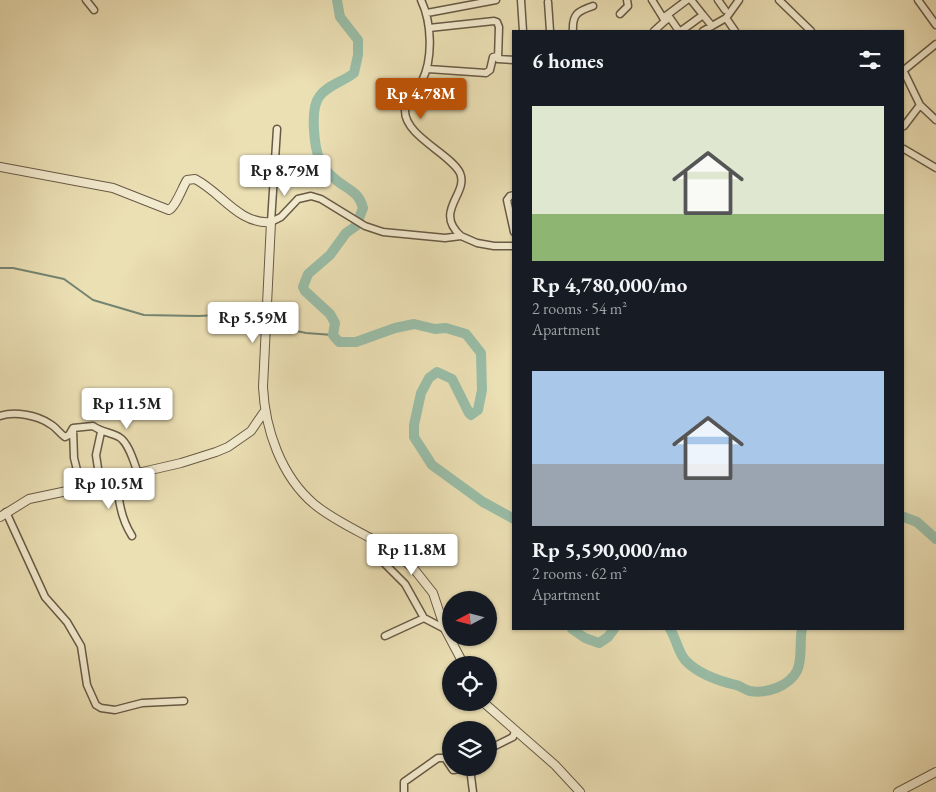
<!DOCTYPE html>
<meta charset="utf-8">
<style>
:root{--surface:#171b24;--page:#242831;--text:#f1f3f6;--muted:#9ea1a6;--accent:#b45309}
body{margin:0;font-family:"EB Garamond",serif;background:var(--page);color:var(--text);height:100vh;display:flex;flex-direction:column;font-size:19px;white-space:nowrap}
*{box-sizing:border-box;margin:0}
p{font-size:16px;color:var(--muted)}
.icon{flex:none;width:28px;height:28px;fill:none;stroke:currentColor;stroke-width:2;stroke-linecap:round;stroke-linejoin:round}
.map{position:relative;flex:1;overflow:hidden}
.side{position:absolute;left:512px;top:30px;width:392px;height:600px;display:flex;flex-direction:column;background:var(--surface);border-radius:0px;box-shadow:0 1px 4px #0004}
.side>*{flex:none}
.needle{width:32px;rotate:263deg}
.buttons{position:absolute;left:442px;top:591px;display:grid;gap:10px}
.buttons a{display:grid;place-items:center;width:55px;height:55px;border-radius:50%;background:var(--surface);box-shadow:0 1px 4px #0004;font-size:25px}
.price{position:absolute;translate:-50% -42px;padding:0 11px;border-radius:5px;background:#fff;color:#222;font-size:16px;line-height:32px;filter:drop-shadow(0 1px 2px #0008)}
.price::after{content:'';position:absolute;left:50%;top:30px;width:15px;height:11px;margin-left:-8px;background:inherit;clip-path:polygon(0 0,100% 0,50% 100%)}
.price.current{background:var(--accent);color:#fff}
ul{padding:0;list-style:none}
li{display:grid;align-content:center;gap:10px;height:265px;padding:0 20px}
li span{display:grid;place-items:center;height:155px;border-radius:0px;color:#555}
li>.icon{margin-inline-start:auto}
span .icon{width:90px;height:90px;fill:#fffc;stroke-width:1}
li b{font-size:21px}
h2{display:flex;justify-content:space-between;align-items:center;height:60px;padding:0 20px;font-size:21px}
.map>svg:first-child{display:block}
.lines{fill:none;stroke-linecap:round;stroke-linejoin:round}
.stream{stroke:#748471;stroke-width:2}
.river{stroke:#99bda7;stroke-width:10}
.minor-casing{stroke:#685a45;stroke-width:9}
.tertiary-casing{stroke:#685a45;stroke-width:10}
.minor{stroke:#f2eace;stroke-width:6}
.tertiary{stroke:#f2eace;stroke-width:8}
</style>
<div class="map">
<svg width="936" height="792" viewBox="0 0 936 792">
<rect width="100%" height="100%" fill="#ebdfb4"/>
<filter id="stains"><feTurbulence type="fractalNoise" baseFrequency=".004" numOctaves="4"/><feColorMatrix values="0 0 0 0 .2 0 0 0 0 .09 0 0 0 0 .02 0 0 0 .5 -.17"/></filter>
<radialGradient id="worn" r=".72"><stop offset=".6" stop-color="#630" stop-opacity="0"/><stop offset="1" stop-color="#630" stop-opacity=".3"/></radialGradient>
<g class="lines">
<!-- stream -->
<path class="stream" d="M 0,268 L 13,268 L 64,279 L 93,300 L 144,315 L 198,316 L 219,315 L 264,324
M 268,325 L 306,333 L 333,335"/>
<!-- river -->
<path class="river" d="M 337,0 L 340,17 L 358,40 L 358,55 L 354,73 C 343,82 327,85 319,97 C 310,109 314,147 320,161 C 323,167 329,174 335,179 C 346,189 359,191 363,208 L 356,226 L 346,233 L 330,255 L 308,274 L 303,287 L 305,291 L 330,314 L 335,323 L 333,335 L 339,342 L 356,342 L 395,328 L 414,324 L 435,329 L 446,328 L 466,334 L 481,353 L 482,390 L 478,410 L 471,415 L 469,413 L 452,379 L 437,372 L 429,378 L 421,393 L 414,425 L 414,437 L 432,465 L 483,502 L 514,519
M 904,517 L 917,522 L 936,539
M 572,629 L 585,638 L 599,643 L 608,637 L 614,629
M 670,629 C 676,638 678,652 685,660 C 698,674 719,681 736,685 C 741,686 745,690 750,691 C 767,694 789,686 797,671 C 803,658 799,642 802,629"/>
<defs>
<path id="minor" d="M 86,0 L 94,10
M 421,0 C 432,23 433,59 422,81 C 417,90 406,101 405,111 C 405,136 451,154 460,173 C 469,194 433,211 461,236
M 521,0 L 523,31
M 652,0 L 665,21 L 670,18 L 679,31
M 691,0 L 703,15
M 718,0 L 725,10
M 779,0 L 811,31
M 918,0 L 936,25
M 548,2 L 550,31
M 427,13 L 496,0
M 620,14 L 628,6 L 627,0
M 663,18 L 687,0
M 429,28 L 494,21 L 497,22 L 499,27 L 498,59 L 514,60
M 573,31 C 572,14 578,11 593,6
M 654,31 L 665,21
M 681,31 L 703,15 L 712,26
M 703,31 L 726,18
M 735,31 L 726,18 L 739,0
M 428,69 L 486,73 L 490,70 L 493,57 L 497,56
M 904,70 L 936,44
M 904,72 L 920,105 L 936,120
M 904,126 L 920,105
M 277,129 L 271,222 L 281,217 L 298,199 L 311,196 L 321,199 L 365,226 L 383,232 L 445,238 L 461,236 L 477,243 L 494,246 L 514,246
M 904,149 L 936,168
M 514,195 L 510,196 L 507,200 L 514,232
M 0,416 C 14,411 37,415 50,424 C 56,427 59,433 65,437 L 69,435 L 73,428 L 93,426 C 101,432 110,432 119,437 C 129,443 134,463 138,473
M 73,429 L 74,458 L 80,482
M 99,475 L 96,455 L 101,432
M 118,475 C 117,497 120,517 132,536
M 6,512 L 45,597 L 67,622 L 81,646 L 87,685 L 96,705 L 101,708 L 115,710 L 142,703 L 184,701
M 374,540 L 375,554 L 405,584 L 424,618
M 385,636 L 424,618 L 445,629
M 489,749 L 513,737 L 515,731
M 470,768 L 473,792
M 404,792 L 404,782 L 438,758 L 445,758 L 453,770 L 468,768"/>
<path id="tertiary" d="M 0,167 L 113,188 L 169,210 C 176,206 182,188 187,180 L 195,179 C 221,192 239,225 271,222 L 263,387 C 265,429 281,476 314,504 C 338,524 369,535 394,552 L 414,569 L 433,593 L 445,629 L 464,665
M 0,517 L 29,499 L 67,491 L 89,476 L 138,473 L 181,463 L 216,452 L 228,447 L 251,431 L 264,412
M 483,702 L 555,765 L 580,792
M 898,792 L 936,772"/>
</defs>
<!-- minor casing -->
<use href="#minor" class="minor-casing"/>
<!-- tertiary casing -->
<use href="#tertiary" class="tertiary-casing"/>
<!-- minor -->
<use href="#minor" class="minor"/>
<!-- tertiary -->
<use href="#tertiary" class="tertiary"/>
</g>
<rect width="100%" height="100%" filter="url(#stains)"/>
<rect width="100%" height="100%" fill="url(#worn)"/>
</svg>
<div class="buttons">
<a><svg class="needle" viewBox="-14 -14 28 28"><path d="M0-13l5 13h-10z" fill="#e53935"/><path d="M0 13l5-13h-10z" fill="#9ea1a6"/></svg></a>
<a><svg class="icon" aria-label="locate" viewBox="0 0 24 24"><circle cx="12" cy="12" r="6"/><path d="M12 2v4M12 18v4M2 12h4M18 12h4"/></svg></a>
<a><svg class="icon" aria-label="layers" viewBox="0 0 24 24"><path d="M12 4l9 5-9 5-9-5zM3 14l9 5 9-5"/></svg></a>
</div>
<b class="price current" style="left:421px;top:120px">Rp 4.78M</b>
<b class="price" style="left:285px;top:197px">Rp 8.79M</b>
<b class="price" style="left:253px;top:344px">Rp 5.59M</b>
<b class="price" style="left:127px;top:430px">Rp 11.5M</b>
<b class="price" style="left:109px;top:510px">Rp 10.5M</b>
<b class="price" style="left:412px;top:576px">Rp 11.8M</b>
<section class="side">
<h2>6 homes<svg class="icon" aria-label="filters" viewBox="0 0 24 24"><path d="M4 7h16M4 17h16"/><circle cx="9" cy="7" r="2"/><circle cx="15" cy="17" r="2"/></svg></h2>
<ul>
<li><span style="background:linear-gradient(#dfe7d0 70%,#8fb573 0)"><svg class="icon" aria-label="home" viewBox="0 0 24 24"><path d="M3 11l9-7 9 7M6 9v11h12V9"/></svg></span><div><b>Rp 4,780,000/mo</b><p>2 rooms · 54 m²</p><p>Apartment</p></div></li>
<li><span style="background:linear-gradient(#a9c7e8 60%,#9aa5b1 0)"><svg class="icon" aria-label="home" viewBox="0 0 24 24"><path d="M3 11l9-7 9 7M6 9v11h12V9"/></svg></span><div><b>Rp 5,590,000/mo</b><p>2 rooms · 62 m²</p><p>Apartment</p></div></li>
</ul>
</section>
</div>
